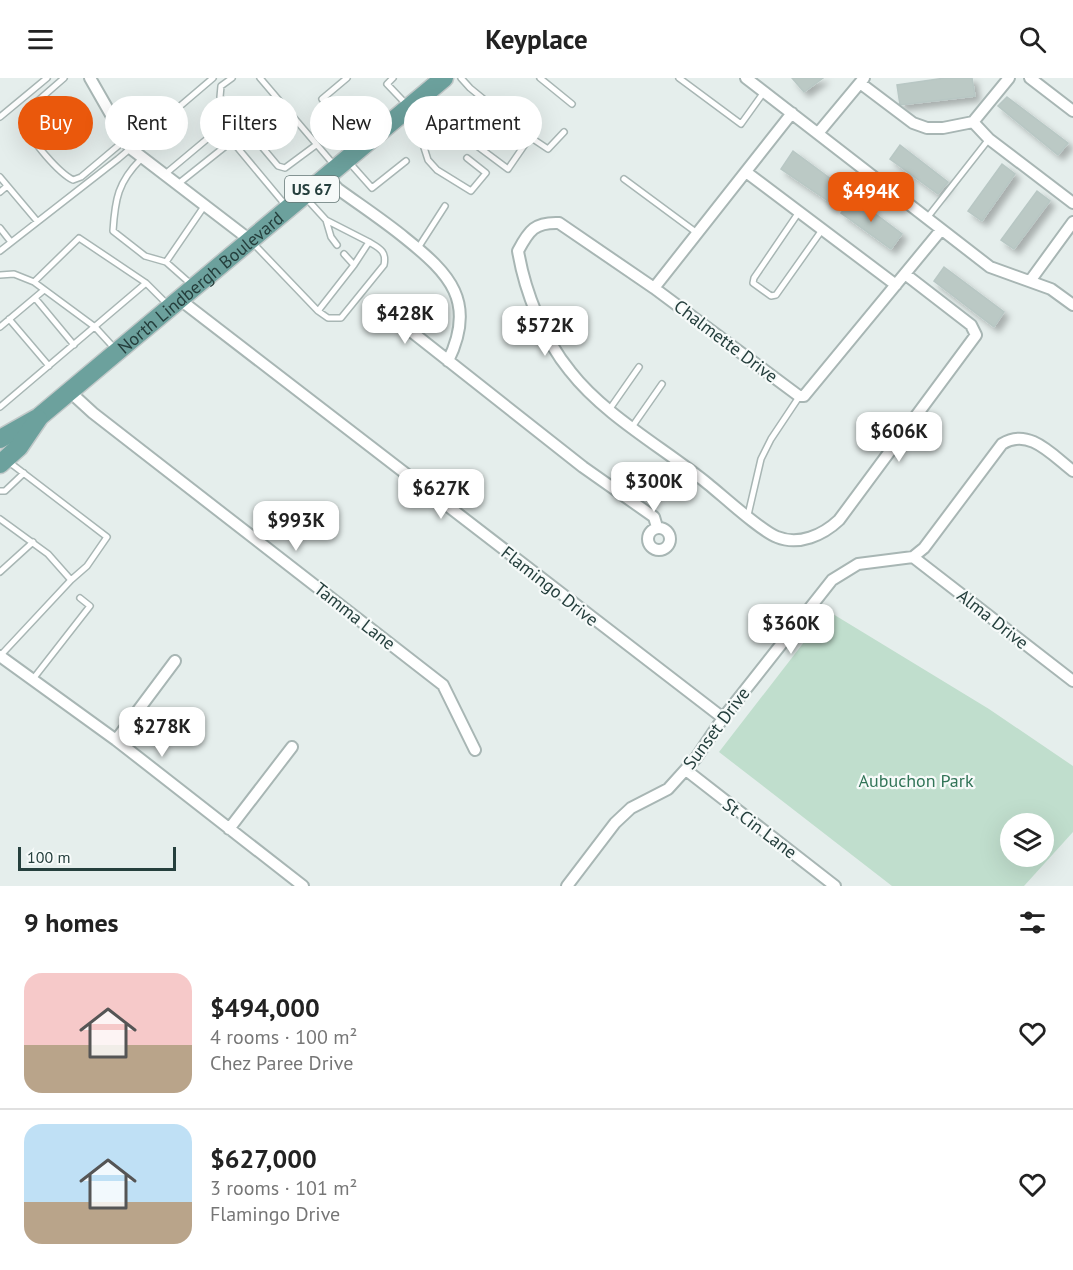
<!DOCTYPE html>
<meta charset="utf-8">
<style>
:root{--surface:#fff;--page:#f6f6f6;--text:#222;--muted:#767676;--line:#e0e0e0;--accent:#ea580c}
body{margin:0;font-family:"PT Sans",sans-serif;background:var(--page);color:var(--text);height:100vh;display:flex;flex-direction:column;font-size:22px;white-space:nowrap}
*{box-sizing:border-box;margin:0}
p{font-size:20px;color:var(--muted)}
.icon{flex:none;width:33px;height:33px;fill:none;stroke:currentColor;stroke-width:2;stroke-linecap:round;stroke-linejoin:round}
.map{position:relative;height:808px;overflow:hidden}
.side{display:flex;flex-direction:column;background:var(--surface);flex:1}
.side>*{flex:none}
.guide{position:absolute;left:18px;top:18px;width:600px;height:54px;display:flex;gap:12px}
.tools{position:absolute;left:1000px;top:735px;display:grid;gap:12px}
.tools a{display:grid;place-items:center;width:54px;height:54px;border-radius:50%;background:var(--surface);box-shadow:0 6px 24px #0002;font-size:30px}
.scale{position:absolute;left:18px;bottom:15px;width:158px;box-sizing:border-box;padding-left:6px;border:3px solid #253f3d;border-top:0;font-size:16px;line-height:21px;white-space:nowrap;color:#253f3d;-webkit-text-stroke:4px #f6faf9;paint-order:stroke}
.price{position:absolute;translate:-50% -51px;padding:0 14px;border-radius:12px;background:#fff;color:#222;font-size:20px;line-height:39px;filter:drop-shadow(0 2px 3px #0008)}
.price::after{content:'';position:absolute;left:50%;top:36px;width:18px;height:14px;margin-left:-9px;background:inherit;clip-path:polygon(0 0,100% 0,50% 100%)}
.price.active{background:var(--accent);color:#fff}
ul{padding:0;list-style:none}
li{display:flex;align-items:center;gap:18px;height:150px;padding:0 24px}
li+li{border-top:2px solid var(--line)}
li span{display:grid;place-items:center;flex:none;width:168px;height:120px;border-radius:18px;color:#555}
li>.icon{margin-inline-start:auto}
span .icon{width:72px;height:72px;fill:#fffc;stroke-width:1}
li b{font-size:26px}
h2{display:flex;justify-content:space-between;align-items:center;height:72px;padding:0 24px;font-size:26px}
.pill{padding:0 21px;border-radius:27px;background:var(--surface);box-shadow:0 6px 24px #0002;font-size:21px;line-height:54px}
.pill.active{background:var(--accent);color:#fff}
header{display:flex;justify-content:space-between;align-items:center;height:78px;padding:0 24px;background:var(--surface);font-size:27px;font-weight:800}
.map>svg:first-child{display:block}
.green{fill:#c0decd;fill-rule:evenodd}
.building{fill:#bbc9c5;stroke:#b8c7c4;stroke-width:1.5;filter:url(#shadow)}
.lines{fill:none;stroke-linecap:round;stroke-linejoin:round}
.lane-casing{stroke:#a8b6b4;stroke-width:8}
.street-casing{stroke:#a8b6b4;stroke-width:14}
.primary-casing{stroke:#c2c9c9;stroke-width:21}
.lane{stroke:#fff;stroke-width:5}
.street{stroke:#fff;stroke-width:10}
.primary{stroke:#6ca19d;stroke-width:18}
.labels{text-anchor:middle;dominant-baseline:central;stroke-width:4.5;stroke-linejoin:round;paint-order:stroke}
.shield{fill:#f6faf9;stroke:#647775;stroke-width:1.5}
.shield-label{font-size:16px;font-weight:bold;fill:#253f3d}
.street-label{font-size:18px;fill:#253f3d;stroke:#f6faf9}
.park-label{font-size:18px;fill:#317457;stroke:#f6faf9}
</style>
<header><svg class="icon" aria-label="menu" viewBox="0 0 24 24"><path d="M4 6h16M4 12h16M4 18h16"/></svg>Keyplace<svg class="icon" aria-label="search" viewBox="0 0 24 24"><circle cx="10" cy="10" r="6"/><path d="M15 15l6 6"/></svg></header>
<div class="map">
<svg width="1073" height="808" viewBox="0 0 1073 808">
<defs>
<filter id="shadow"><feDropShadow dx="5" dy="5" stdDeviation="3" flood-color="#0004"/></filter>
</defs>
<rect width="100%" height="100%" fill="#e5eeec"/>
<!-- green -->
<path class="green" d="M 828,533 L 989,631 L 1073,688 L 1073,754 L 1024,808 L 892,808 L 719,674 ZM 1011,746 L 1044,746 L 1044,778 L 1011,778 Z"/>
<!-- building -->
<path class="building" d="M 792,0 L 823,0 L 804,14 Z
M 945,0 L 972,0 L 975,18 L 900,27 L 897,7 Z
M 1007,19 L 1068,65 L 1058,77 L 998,28 Z
M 900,67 L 948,104 L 938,116 L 890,81 Z
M 793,73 L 843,110 L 831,125 L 781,91 Z
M 1002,86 L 1015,96 L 982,143 L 968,133 Z
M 1037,113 L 1050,123 L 1014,171 L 1001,162 Z
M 853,119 L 902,156 L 891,171 L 841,135 Z
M 944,189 L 1004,234 L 994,249 L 934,203 Z"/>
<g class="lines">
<defs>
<path id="lane" d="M 64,0 L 25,34 C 25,39 24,44 26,48 C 31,63 59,95 73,102 L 81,99 L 125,62
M 232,0 L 221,8 L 220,19 L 278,88 L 285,90 L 316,67
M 260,0 L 335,88
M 347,0 L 322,21 L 357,67
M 393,0 L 387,6 L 407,27
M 540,0 L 572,26
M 679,0 L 741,46 L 764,14
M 427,20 L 453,50 L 508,91 L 530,59 L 470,10 L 461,0
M 406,37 L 419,54 L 428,82 L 437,92 L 471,113 L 486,95 L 467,80
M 0,39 L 47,0
M 419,54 L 429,53 L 447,66
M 530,59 L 548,71 L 564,54
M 141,81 C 118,104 115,121 113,153 L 145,178 L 166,184 L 192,207
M 348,83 L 372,110 L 406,83
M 164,97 L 213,56
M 0,99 L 37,143
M 624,101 L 697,155
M 178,106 L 232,63 L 287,129
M 0,114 L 7,108
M 799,134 L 754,200 L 753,205 L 771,218 L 776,217 L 822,152
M 927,140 L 989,61
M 326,142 L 331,159 L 337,167
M 0,150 L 11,164
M 251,163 L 318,233 L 354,187 L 369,164 L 326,142 L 305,119
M 418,170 L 445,128
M 0,173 L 118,81 L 213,0
M 344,176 L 354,187
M 166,184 L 205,127
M 0,197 L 14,196 L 34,204 L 79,160 L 146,205
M 34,204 L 95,249 L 116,272
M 35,220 L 74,267
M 318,233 L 328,240 L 341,240 L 384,187 C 387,173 379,170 369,164
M 9,241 L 49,288
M 0,249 L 44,212
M 0,329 L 146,205 L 169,228
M 609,332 L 639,289
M 632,349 L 662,306
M 9,384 L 107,459 L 87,488 L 71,502
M 0,413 L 5,413 L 24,395
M 748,437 L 761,381 L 771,361 L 799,319
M 0,441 L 48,476 L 71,502 L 0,578
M 0,494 L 33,464
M 33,601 L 90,528 L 80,520"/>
<path id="street" d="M 90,0 L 130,70 L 250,162
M 746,0 L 990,189 L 1051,211 L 1073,227
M 1030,0 L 1073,33
M 860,5 L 913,45 L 927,50 L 943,50 L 973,44 L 1009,0
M 792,35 L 654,210 L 799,318 L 804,318 L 941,152
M 973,44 L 989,61 L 1073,125
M 819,54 L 864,0
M 746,94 L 896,207
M 326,98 L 338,111 C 360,127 383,142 405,160 C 450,196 477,224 448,283
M 1030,203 L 1073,144
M 654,210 L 559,145 C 535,144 529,152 518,173 C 525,214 543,260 570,293 C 605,338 664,370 708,406 C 723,418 761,453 777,459 C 799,468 823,457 839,442 L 976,257 L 971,247 L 905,196
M 179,221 L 723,640
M 379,228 L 583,389 L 654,439 L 657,449
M 69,313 L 93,335 L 443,607 L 475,672
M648 461a11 11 0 1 1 22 0a11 11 0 1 1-22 0Z
M 913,479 L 1073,603
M 0,578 L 116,662 L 303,808
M 116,662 L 175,583
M 686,692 L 835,808
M 229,751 L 292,669
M 567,808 L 615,745 L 631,730 L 668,711 L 696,680 L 723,640 L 832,502 L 858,486 L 913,479 L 924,470 L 1002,366 C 1029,349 1052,377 1073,393"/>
<g id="primary">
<path id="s1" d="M 0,361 L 39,339 L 444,0"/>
<path d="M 0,386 L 19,369 L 38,341"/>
</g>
</defs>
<!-- lane casing -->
<use href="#lane" class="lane-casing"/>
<!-- street casing -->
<use href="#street" class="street-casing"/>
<!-- primary casing -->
<use href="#primary" class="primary-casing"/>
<!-- lane -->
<use href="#lane" class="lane"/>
<!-- street -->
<use href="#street" class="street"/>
<!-- primary -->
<use href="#primary" class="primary"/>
</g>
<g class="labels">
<!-- shield labels -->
<rect class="shield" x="285" y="98" width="54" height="26" rx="4.5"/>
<g class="shield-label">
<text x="312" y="111">US 67</text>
</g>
<!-- street labels -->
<g class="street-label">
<text stroke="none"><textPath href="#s1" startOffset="255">North Lindbergh Boulevard</textPath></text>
<text transform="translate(726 263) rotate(37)">Chalmette Drive</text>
<text transform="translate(550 508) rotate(38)">Flamingo Drive</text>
<text transform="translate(355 538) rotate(38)">Tamma Lane</text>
<text transform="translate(993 541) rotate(38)">Alma Drive</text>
<text transform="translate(716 650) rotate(-53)">Sunset Drive</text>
<text transform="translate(760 750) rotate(37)">St Cin Lane</text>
</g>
<!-- park labels -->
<g class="park-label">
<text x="916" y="702">Aubuchon Park</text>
</g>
</g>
</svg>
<div class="tools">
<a><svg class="icon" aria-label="layers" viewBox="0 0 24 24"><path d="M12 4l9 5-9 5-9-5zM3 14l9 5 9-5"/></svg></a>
</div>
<div class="scale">100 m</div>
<b class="price active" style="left:871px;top:145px">$494K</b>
<b class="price" style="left:405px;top:267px">$428K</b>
<b class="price" style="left:545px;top:279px">$572K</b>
<b class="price" style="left:899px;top:385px">$606K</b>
<b class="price" style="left:654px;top:435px">$300K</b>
<b class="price" style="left:441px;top:442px">$627K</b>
<b class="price" style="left:296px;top:474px">$993K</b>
<b class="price" style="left:791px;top:577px">$360K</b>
<b class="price" style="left:162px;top:680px">$278K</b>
<div class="guide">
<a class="pill active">Buy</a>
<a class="pill">Rent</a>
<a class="pill">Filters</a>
<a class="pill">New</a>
<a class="pill">Apartment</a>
</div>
</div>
<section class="side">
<h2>9 homes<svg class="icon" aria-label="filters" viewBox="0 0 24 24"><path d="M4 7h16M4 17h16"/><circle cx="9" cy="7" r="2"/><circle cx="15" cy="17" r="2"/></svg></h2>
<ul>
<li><span style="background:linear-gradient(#f6c9c9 60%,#b9a48a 0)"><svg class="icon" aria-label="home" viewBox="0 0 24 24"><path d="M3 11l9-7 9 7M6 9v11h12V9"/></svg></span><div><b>$494,000</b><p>4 rooms · 100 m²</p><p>Chez Paree Drive</p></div><svg class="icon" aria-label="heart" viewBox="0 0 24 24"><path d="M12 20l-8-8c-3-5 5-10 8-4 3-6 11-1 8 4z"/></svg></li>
<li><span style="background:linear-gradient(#bfe0f5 65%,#b9a48a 0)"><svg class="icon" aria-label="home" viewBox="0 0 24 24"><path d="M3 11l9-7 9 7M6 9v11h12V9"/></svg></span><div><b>$627,000</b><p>3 rooms · 101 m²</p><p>Flamingo Drive</p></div><svg class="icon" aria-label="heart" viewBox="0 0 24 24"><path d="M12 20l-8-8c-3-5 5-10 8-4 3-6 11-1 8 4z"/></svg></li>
</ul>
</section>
